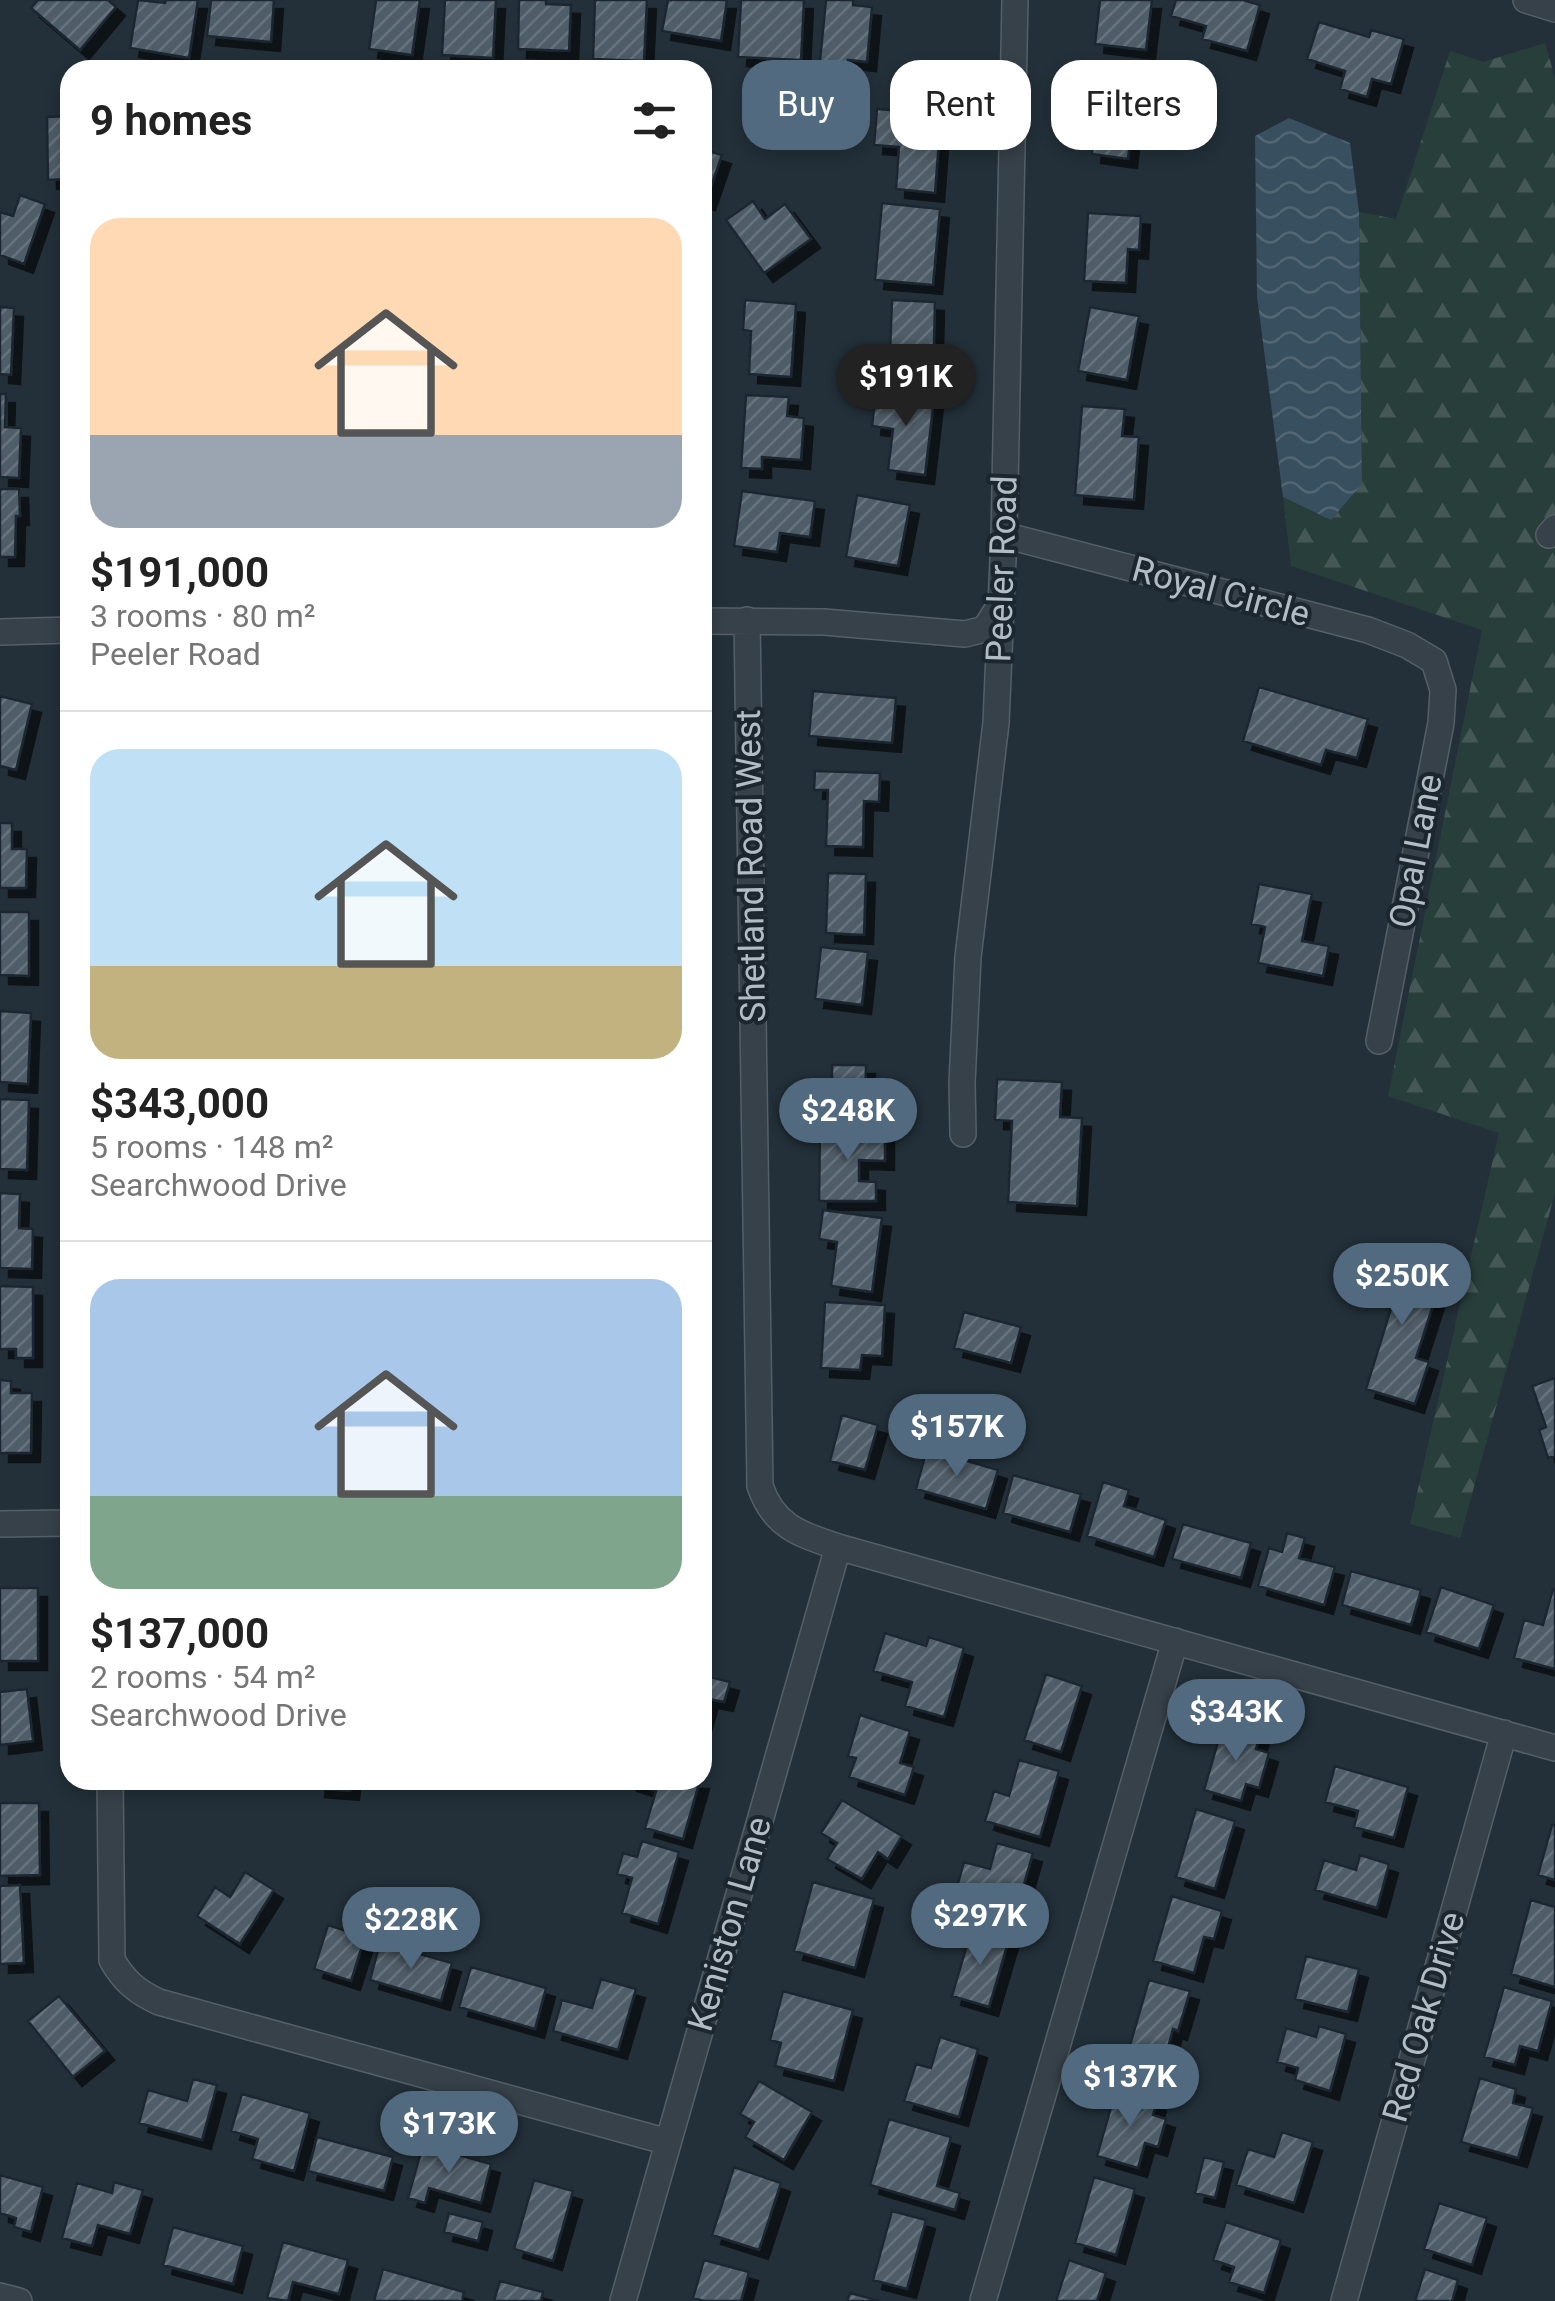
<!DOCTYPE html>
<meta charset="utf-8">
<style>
:root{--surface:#fff;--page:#f2f2f2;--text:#222;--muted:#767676;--line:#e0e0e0;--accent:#516a7f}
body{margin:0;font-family:Roboto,sans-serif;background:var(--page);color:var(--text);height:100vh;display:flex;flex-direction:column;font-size:38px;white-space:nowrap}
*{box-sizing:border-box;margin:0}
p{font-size:32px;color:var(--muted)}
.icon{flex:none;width:55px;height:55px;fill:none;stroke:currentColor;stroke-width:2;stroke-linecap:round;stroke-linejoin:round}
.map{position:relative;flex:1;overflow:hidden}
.side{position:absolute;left:60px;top:60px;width:652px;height:1730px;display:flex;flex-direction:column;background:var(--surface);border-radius:30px;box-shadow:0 5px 15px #0003}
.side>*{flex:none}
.banner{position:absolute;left:742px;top:60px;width:662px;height:90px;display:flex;gap:20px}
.price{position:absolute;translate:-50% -85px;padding:0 22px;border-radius:35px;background:var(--accent);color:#fff;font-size:32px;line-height:65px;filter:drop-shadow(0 2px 5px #0008)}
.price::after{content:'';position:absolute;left:50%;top:60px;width:30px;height:22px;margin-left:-15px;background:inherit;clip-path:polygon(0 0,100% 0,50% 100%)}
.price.current{background:#222;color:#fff}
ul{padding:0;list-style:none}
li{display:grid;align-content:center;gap:20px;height:530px;padding:0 30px}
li+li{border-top:2px solid var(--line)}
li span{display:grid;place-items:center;height:310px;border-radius:30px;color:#555}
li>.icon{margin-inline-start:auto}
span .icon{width:180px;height:180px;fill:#fffc;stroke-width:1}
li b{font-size:42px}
h2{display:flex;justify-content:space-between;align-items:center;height:120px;padding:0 30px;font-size:42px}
.chip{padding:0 35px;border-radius:30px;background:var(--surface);box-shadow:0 5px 15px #0003;font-size:35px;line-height:90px}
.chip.current{background:var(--accent);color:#fff}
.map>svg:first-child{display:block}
.forest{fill:url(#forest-firs)}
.water{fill:url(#water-waves)}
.building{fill:url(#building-hatch);stroke:#1e2830;stroke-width:2.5;filter:url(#shadow)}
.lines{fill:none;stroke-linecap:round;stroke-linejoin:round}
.minor-casing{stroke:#555f67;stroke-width:28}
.minor{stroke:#374149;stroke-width:25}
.labels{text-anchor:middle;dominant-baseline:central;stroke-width:8;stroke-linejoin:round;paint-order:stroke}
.street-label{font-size:35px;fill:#b2bcc5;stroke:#1c262e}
</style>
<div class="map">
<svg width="1555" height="2301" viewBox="0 0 1555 2301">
<defs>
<pattern id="forest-firs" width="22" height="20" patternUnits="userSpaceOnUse" patternTransform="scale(2.5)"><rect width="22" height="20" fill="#283e3b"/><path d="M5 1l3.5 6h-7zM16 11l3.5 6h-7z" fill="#455856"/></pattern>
<pattern id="water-waves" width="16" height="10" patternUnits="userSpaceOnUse" patternTransform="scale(2.5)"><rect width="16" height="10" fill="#384f5f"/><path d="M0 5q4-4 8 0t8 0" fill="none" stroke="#526674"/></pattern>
<pattern id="building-hatch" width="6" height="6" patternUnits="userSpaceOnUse" patternTransform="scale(2.5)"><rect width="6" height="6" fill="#4f5d67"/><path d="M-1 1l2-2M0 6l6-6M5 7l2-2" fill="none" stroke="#66727b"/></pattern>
<filter id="shadow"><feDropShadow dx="9" dy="9" stdDeviation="0" flood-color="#0009"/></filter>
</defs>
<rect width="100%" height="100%" fill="#233039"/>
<!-- forest -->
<path class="forest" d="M 1545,43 L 1555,78 L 1555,1193 L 1460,1538 L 1410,1524 L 1499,1133 L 1388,1096 L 1482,630 L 1291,566 L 1283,497 L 1331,520 L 1362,484 L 1359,212 L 1396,219 L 1450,51 L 1483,62 Z"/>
<!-- water -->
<path class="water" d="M 1289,118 L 1350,143 L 1359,212 L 1362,484 L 1331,520 L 1283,497 L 1257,296 L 1255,136 Z"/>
<!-- building -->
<path class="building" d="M 38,0 L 108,0 L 116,7 L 80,50 L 31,8 Z
M 138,0 L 165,3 L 166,0 L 198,0 L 189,58 L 130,48 Z
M 211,0 L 274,0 L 271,42 L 207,36 Z
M 376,0 L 420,0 L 412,55 L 369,49 Z
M 445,0 L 496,0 L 493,58 L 442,55 Z
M 519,0 L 546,0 L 546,4 L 571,5 L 569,51 L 518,49 Z
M 595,0 L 647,0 L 644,61 L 593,59 Z
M 668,0 L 727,0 L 721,41 L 662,31 Z
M 741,0 L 804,0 L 801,60 L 738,57 Z
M 826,0 L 853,0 L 853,5 L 872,7 L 867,62 L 848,60 L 847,74 L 819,71 Z
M 1100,0 L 1152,0 L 1146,50 L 1095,44 Z
M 1176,0 L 1243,0 L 1260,5 L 1247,51 L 1202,39 L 1206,26 L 1171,16 Z
M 1319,22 L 1369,37 L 1371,30 L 1404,39 L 1391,84 L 1372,79 L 1367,97 L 1340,89 L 1345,71 L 1307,59 Z
M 1099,89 L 1150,95 L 1146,134 L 1131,132 L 1128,159 L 1092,154 Z
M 877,109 L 941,114 L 935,193 L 896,189 L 899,147 L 874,145 Z
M 70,116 L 70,179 L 48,180 L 47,117 Z
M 702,149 L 722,155 L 706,201 L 702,200 Z
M 20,195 L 45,204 L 24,264 L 0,255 L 0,212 L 13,216 Z
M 753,201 L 765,219 L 785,204 L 811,239 L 764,273 L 726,220 Z
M 882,203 L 940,209 L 933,285 L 875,280 Z
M 1088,213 L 1141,216 L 1139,250 L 1128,249 L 1126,283 L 1084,281 Z
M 745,300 L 796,304 L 791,377 L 749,374 L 751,331 L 743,330 Z
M 892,300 L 935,302 L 933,380 L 889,378 Z
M 0,307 L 14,308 L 11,375 L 0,374 Z
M 1090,307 L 1139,316 L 1127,380 L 1078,371 Z
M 876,391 L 934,399 L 925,475 L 888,470 L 893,429 L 872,426 Z
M 0,394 L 6,394 L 5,427 L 21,428 L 19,478 L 0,477 Z
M 746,395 L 789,397 L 787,416 L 804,418 L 801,460 L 762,457 L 762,469 L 741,468 Z
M 1082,406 L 1125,409 L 1122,436 L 1139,437 L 1134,500 L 1075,495 Z
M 0,489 L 19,489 L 20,516 L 16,516 L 15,557 L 0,557 Z
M 742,491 L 815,501 L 810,537 L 780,533 L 777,552 L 734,546 Z
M 857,495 L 910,505 L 898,566 L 846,557 Z
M 1259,687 L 1368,719 L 1357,758 L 1326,750 L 1321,765 L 1243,741 Z
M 813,691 L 896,698 L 892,743 L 809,736 Z
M 0,696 L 32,704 L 16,770 L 0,766 Z
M 815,771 L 880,773 L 879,802 L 864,801 L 863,847 L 826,846 L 828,790 L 814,790 Z
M 0,823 L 12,823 L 12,849 L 27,849 L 26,888 L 0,888 Z
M 828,873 L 866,874 L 864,935 L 826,933 Z
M 1259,884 L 1312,894 L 1302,941 L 1329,946 L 1323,976 L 1258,963 L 1265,927 L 1251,924 Z
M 0,912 L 29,912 L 29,976 L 0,975 Z
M 821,947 L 868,952 L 862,1005 L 815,999 Z
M 0,1011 L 31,1013 L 28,1084 L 0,1082 Z
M 832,1065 L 866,1065 L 865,1110 L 832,1110 Z
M 997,1079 L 1062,1082 L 1060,1117 L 1082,1118 L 1077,1206 L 1008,1202 L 1012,1121 L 995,1120 Z
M 0,1099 L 29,1100 L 27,1170 L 0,1169 Z
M 820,1129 L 885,1130 L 885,1161 L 859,1160 L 859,1181 L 876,1182 L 876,1201 L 819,1201 Z
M 0,1193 L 20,1194 L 19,1228 L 33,1229 L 32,1269 L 0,1268 Z
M 823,1210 L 882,1218 L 872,1292 L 831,1286 L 837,1242 L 819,1239 Z
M 1379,1256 L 1442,1277 L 1416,1358 L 1429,1362 L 1415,1404 L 1366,1389 L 1393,1302 L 1367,1294 Z
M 0,1286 L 33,1287 L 33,1358 L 16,1358 L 16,1349 L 0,1349 Z
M 825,1302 L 885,1305 L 882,1356 L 862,1355 L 860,1370 L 821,1368 Z
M 964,1312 L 1021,1327 L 1011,1363 L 954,1348 Z
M 1555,1378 L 1555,1456 L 1548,1458 L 1539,1430 L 1546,1427 L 1532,1386 Z
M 0,1380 L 11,1381 L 11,1393 L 32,1393 L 31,1453 L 0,1453 Z
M 842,1415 L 878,1425 L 865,1470 L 830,1461 Z
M 927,1449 L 998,1470 L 986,1509 L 916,1489 Z
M 1013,1475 L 1081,1494 L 1070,1532 L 1003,1513 Z
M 1103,1482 L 1129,1490 L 1124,1506 L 1166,1520 L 1154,1557 L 1087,1536 Z
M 1183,1524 L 1251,1543 L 1241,1578 L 1172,1559 Z
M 1287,1533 L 1305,1538 L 1299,1558 L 1335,1567 L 1324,1605 L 1258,1586 L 1269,1548 L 1282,1552 Z
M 1351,1571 L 1421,1590 L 1411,1625 L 1342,1605 Z
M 1441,1587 L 1494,1605 L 1479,1649 L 1426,1632 Z
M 0,1588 L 38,1588 L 38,1661 L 0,1661 Z
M 1553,1589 L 1555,1589 L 1555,1669 L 1514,1658 L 1524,1620 L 1543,1625 Z
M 885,1633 L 926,1646 L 929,1637 L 964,1648 L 944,1717 L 905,1706 L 912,1682 L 873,1671 Z
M 1046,1674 L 1082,1686 L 1061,1752 L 1024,1740 Z
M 702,1675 L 730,1682 L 724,1702 L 709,1699 L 702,1723 Z
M 27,1689 L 33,1741 L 0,1745 L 0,1692 Z
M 860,1715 L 910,1731 L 900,1763 L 914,1767 L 905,1795 L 849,1777 L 856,1758 L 848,1756 Z
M 1223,1725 L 1260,1735 L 1256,1749 L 1269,1753 L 1259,1788 L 1246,1784 L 1241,1801 L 1204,1790 Z
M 1019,1760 L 1059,1771 L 1040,1837 L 985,1821 L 994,1791 L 1009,1796 Z
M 1335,1766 L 1408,1787 L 1394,1838 L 1354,1827 L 1358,1811 L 1325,1802 Z
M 317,1780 L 351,1780 L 350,1791 L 316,1788 Z
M 629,1780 L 700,1780 L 683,1839 L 645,1828 L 656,1791 L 628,1782 Z
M 842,1800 L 902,1836 L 888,1859 L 878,1852 L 862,1879 L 827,1859 L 837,1843 L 821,1833 Z
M 0,1803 L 39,1803 L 40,1875 L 0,1876 Z
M 1196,1809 L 1235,1821 L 1215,1889 L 1176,1877 Z
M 1552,1825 L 1555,1825 L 1555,1880 L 1538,1875 Z
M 642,1841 L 679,1852 L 658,1924 L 622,1913 L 632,1878 L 617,1874 L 623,1853 L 637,1857 Z
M 997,1843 L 1033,1853 L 1013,1922 L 952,1905 L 964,1862 L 990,1869 Z
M 1360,1855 L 1389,1864 L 1377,1908 L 1315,1890 L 1324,1860 L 1356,1870 Z
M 245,1872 L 274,1890 L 240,1944 L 197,1916 L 215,1887 L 230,1897 Z
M 813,1882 L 874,1899 L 855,1968 L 794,1951 Z
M 20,1885 L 24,1963 L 0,1964 L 0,1886 Z
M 1172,1896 L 1222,1911 L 1214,1939 L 1204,1937 L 1194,1973 L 1153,1961 Z
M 1531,1900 L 1555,1907 L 1555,1987 L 1511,1974 Z
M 328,1925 L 365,1937 L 351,1981 L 314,1969 Z
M 972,1928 L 1009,1939 L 989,2007 L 952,1996 Z
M 380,1943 L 452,1963 L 441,2001 L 370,1980 Z
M 1306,1956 L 1359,1969 L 1348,2012 L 1295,1999 Z
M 471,1967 L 546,1988 L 535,2029 L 459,2007 Z
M 601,1979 L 636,1989 L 618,2050 L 553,2031 L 562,2000 L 592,2008 Z
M 1149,1980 L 1190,1991 L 1178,2031 L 1173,2029 L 1166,2055 L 1130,2045 Z
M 1504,1987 L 1552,2001 L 1538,2051 L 1520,2046 L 1515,2065 L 1484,2057 Z
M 783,1991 L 853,2010 L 834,2081 L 775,2066 L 781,2043 L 770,2040 Z
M 59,1996 L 105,2051 L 73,2077 L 28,2021 Z
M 1319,2026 L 1346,2034 L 1330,2091 L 1295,2080 L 1298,2068 L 1277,2062 L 1286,2028 L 1316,2037 Z
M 940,2037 L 978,2049 L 959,2117 L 904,2101 L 916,2064 L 931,2068 Z
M 1480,2078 L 1516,2089 L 1513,2103 L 1533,2108 L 1518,2158 L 1461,2142 Z
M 193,2079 L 217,2085 L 202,2140 L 139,2123 L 148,2090 L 187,2101 Z
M 759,2081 L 812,2112 L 784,2160 L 745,2137 L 754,2122 L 740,2114 Z
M 1116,2090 L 1157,2102 L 1153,2115 L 1166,2119 L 1158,2147 L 1145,2143 L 1138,2168 L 1097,2156 Z
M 242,2094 L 310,2113 L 294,2171 L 252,2159 L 258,2139 L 231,2131 Z
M 889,2119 L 951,2137 L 937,2186 L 960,2193 L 955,2210 L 870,2185 Z
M 1282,2132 L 1313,2142 L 1294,2203 L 1236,2185 L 1248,2149 L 1274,2157 Z
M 317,2137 L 393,2157 L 384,2191 L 308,2171 Z
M 423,2145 L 491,2164 L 481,2203 L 429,2188 L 425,2203 L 408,2198 Z
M 1204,2157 L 1224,2162 L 1215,2198 L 1195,2193 Z
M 734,2167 L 781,2183 L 759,2250 L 712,2235 Z
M 0,2175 L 43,2187 L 31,2232 L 14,2227 L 16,2218 L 0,2213 Z
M 1094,2177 L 1135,2189 L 1116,2255 L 1075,2243 Z
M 534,2180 L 573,2191 L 553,2261 L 514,2249 Z
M 114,2182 L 143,2190 L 130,2234 L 98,2225 L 92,2246 L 62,2238 L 77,2183 L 112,2193 Z
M 1439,2203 L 1487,2218 L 1472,2265 L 1424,2249 Z
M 892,2211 L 926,2220 L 907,2289 L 873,2280 Z
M 449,2213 L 483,2222 L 478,2241 L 444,2232 Z
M 1226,2222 L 1281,2240 L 1264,2293 L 1229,2282 L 1234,2267 L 1213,2260 Z
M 173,2227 L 243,2246 L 233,2284 L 163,2265 Z
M 283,2242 L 348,2260 L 339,2294 L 293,2282 L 288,2301 L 267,2298 Z
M 704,2260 L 749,2272 L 741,2301 L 704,2301 L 693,2298 Z
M 1069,2260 L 1106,2273 L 1097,2301 L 1056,2301 Z
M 383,2269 L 464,2292 L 462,2301 L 374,2301 Z
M 1425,2269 L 1458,2280 L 1452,2301 L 1415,2301 Z
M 500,2281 L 543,2292 L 541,2301 L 494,2301 Z
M 850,2293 L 880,2301 L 847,2301 Z"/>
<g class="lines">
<defs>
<path id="minor" d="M 1526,0 L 1555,9
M 1004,535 L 1368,630 L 1407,645 L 1434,661 L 1443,690 L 1441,723 L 1379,1041
M 1549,535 L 1555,528
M 747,620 L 760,1486 C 774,1527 800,1534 838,1547 L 1555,1748
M 702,621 L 824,622 L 965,634 L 985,629 L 1000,605
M 0,632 L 70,630
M 963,1134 L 962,1083 L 968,957 L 996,723 L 1004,535 L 1015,0
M 0,1524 L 70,1523
M 110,1780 L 112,1960 C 124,1981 137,1992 159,2002 L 668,2142
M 0,2296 L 19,2301
M 623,2301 L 838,1547
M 983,2301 L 1175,1641
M 1344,2301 L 1504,1733"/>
</defs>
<!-- minor casing -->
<use href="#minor" class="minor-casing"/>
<!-- minor -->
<use href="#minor" class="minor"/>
</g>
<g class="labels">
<!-- street labels -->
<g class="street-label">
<text transform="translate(1002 569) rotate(-88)">Peeler Road</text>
<text transform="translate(1221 592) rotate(15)">Royal Circle</text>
<text transform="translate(1416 851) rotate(-79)">Opal Lane</text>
<text transform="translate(751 866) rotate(-91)">Shetland Road West</text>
<text transform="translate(730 1924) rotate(-74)">Keniston Lane</text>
<text transform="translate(1424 2017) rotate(-74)">Red Oak Drive</text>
</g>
</g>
</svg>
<b class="price current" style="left:906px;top:429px">$191K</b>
<b class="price" style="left:848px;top:1163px">$248K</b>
<b class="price" style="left:1402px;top:1328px">$250K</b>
<b class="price" style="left:957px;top:1479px">$157K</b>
<b class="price" style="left:1236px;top:1764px">$343K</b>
<b class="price" style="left:980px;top:1968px">$297K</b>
<b class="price" style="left:411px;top:1972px">$228K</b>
<b class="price" style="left:1130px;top:2129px">$137K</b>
<b class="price" style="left:449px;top:2176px">$173K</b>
<div class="banner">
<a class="chip current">Buy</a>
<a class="chip">Rent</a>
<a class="chip">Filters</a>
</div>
<section class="side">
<h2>9 homes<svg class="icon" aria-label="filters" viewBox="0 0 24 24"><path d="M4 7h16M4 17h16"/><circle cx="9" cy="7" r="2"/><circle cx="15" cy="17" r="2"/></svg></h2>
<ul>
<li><span style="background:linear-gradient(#ffd9b3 70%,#9aa5b1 0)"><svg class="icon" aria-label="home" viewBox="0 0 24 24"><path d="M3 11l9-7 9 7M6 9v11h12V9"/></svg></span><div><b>$191,000</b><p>3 rooms · 80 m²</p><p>Peeler Road</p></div></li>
<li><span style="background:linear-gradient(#bfe0f5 70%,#c2b280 0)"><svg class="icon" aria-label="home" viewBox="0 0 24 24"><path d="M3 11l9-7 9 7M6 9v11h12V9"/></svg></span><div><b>$343,000</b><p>5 rooms · 148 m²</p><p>Searchwood Drive</p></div></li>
<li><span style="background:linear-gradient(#a9c7e8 70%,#7fa58c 0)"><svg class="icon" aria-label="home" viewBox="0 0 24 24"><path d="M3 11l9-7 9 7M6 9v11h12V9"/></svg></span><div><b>$137,000</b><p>2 rooms · 54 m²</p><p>Searchwood Drive</p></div></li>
</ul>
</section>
</div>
